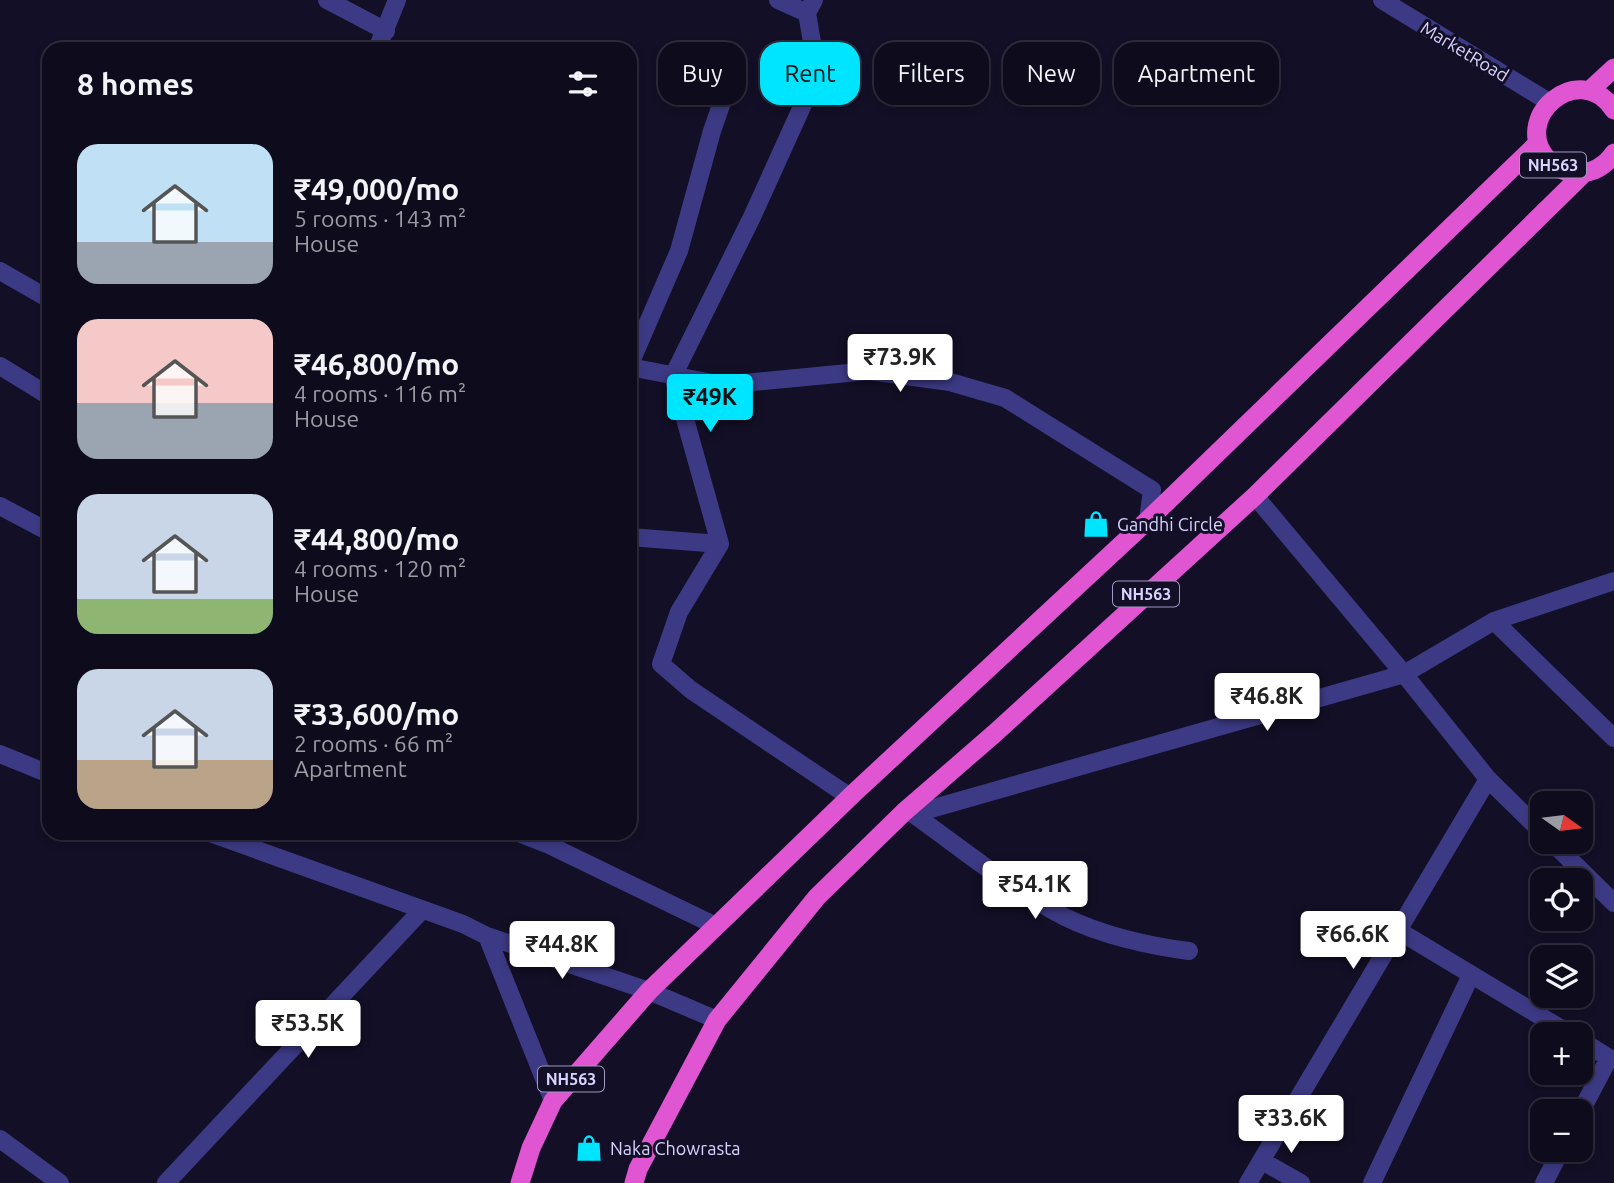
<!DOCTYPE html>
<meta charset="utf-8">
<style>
:root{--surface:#0e0b1c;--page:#171425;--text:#f1f3f6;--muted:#9b9ba3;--line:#2e2b3b;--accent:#00e5ff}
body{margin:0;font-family:Ubuntu,sans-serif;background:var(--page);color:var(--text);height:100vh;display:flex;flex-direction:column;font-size:26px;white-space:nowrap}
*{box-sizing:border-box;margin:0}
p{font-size:23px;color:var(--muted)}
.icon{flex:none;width:38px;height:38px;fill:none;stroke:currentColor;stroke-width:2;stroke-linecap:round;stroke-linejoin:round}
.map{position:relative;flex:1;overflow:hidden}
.side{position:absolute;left:42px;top:42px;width:595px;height:798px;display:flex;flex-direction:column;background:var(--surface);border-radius:21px;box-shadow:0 4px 10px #0003,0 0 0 2px var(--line)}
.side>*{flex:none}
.top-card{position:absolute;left:658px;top:42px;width:665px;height:63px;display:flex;gap:14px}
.needle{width:46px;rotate:104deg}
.controls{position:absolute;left:1530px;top:791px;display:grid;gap:14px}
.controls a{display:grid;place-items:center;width:63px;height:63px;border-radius:14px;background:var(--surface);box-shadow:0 4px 10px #0003,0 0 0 2px var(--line);font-size:35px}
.price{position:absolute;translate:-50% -60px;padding:0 16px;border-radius:7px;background:#fff;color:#222;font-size:23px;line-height:46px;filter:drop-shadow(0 2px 4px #0008)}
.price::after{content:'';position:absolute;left:50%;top:42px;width:21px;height:16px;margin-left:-10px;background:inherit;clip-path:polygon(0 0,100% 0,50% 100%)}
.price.selected{background:var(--accent);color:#111}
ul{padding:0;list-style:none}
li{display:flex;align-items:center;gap:21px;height:175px;padding:0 35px}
li span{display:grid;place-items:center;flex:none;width:196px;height:140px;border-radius:21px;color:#555}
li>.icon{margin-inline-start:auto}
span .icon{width:84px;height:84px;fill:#fffc;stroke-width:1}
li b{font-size:30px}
h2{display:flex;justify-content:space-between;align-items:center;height:84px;padding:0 35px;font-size:30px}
.tag{padding:0 24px;border-radius:21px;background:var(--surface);box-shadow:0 4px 10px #0003,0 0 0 2px var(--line);font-size:24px;line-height:63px}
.tag.selected{background:var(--accent);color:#111}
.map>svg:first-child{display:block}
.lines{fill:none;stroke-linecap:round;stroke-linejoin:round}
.minor{stroke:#3d3a85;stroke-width:18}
.tertiary{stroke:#3d3a85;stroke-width:18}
.trunk{stroke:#e055d1;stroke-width:19}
.labels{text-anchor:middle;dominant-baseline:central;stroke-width:6;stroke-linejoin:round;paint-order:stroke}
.shield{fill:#130f26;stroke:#9e99be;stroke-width:2}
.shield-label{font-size:16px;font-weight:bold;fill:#d9d4ff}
.street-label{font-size:18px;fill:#d9d4ff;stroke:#130f26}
.poi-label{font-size:18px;fill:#d9d4ff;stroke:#130f26;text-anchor:start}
</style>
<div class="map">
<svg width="1614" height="1183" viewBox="0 0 1614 1183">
<rect width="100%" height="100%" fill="#130f26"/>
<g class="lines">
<!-- minor -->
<path class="minor" d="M 327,0 L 386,31
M 778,0 L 807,13
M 814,0 L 807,13 L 812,42 L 805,100 L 752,217 L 673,376 L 720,544 L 679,612 L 661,664 L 691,690 L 850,797
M 377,49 L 397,0
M 0,271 L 49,299
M 630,364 L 679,251 L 712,131 L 729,82
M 0,366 L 49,396
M 630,367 L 723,385 L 869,371 L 950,382 L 1005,398 L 1152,490 L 1148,520
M 1255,496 L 1404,674 L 1488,779 L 1542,832
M 0,506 L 49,532
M 630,537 L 720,544
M 1494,621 L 1614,738
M 0,754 L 49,774
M 904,812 L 913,814 L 1404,674 L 1494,621 L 1614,581
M 913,814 C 961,848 1012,890 1065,917 C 1101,935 1149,946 1189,951
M 210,833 L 463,924 L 487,936 L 649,991 L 717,1020
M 519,833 L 547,844 L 716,926
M 1552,842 L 1614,903
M 1399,931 L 1570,1034
M 487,936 L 553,1101
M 1580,1040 L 1609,1058 L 1580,1113
M 0,1139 L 60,1183
M 1262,1161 L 1301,1183
M 166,1183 L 422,910
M 1248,1183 L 1488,779
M 1372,1183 L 1471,975
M 1544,1183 L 1561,1150"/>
<!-- tertiary -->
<path class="tertiary" d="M 1382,0 L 1549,102"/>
<!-- trunk -->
<path class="trunk" d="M 1589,91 L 1614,68
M 1614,110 C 1579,57 1508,120 1549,161 C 1556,167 1563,172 1573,173 C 1590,174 1604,168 1614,153
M 520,1183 L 531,1148 L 553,1101 L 649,991 L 854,793 L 1148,520 L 1538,143
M 634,1183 L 638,1169 L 717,1020 L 817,897 L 904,812 L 994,734 L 1255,496 L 1583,174"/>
</g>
<!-- icons -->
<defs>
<symbol id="shop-bare" viewBox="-9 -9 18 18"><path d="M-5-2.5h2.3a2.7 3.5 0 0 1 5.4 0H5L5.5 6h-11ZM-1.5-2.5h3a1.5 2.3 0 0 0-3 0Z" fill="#00e5ff" stroke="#130f26" stroke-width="2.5" paint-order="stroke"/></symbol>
</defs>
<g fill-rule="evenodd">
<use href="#shop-bare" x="1077" y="505" width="38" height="38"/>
<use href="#shop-bare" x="570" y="1129" width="38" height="38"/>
</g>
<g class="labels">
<!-- shield labels -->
<g class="shield">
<rect x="1520" y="152.5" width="66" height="25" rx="5"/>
<rect x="1113" y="581.5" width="66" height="25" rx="5"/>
<rect x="538" y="1066.5" width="66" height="25" rx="5"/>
</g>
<g class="shield-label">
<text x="1553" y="165">NH563</text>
<text x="1146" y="594">NH563</text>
<text x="571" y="1079">NH563</text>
</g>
<!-- street labels -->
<g class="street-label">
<text transform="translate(1465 51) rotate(31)">MarketRoad</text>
</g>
<!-- poi labels -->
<g class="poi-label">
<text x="1117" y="524">Gandhi Circle</text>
<text x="610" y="1148">Naka Chowrasta</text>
</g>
</g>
</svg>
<div class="controls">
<a><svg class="needle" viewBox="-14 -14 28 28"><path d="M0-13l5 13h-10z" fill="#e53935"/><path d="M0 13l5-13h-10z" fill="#9b9ba3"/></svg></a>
<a><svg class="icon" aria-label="locate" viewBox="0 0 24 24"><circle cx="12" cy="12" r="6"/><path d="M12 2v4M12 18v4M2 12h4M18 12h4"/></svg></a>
<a><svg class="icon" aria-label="layers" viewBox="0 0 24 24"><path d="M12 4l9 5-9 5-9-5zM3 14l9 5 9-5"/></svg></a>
<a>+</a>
<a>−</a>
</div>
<b class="price" style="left:900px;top:394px">₹73.9K</b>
<b class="price selected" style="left:710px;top:434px">₹49K</b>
<b class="price" style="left:1267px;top:733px">₹46.8K</b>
<b class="price" style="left:1035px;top:921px">₹54.1K</b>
<b class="price" style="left:1353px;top:971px">₹66.6K</b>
<b class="price" style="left:562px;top:981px">₹44.8K</b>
<b class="price" style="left:308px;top:1060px">₹53.5K</b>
<b class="price" style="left:1291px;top:1155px">₹33.6K</b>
<div class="top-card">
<a class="tag">Buy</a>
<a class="tag selected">Rent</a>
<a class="tag">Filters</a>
<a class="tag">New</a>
<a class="tag">Apartment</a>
</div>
<section class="side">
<h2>8 homes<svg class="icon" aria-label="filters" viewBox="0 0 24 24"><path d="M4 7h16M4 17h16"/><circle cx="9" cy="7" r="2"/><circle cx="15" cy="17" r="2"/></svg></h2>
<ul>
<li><span style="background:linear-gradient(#bfe0f5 70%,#9aa5b1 0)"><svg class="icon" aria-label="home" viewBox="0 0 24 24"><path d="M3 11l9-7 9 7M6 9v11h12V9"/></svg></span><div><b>₹49,000/mo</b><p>5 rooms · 143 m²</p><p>House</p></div></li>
<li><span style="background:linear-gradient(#f6c9c9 60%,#9aa5b1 0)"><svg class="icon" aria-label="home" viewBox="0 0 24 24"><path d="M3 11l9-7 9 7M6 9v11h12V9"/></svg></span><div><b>₹46,800/mo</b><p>4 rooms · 116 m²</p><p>House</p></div></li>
<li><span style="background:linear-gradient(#c9d6e8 75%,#8fb573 0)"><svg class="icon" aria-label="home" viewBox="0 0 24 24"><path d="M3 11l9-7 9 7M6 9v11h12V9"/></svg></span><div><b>₹44,800/mo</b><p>4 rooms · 120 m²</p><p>House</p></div></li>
<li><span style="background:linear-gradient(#c9d6e8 65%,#b9a48a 0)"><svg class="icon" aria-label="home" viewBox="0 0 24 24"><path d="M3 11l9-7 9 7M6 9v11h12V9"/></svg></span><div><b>₹33,600/mo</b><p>2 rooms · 66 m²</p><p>Apartment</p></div></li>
</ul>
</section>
</div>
